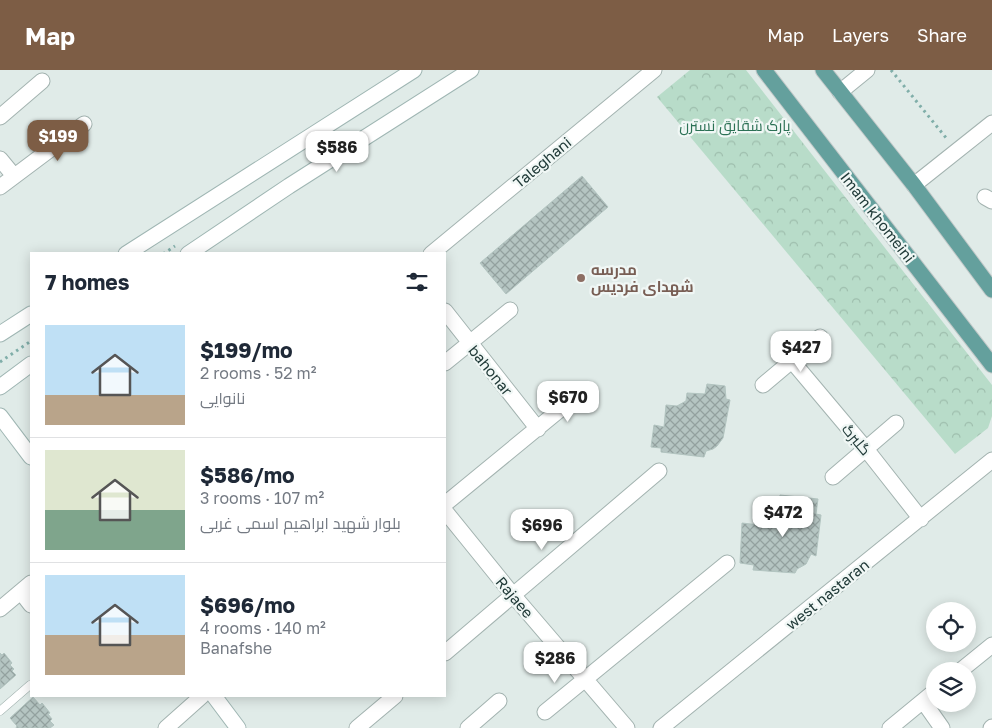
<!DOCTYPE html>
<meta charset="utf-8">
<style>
:root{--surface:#fff;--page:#f2f2f3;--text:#1f2937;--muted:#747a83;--line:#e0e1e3;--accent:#7d5d45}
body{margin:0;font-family:"Golos Text",Cairo,sans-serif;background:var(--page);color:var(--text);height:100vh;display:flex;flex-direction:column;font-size:19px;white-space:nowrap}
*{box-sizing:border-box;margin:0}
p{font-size:16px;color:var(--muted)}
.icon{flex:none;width:28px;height:28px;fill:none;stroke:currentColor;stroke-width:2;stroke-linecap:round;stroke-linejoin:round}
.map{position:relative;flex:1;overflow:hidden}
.drawer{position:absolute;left:30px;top:182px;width:416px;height:445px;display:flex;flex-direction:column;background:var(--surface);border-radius:0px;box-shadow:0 2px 12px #0003}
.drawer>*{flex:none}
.controls{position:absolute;left:926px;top:532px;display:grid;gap:10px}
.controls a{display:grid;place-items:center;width:50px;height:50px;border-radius:50%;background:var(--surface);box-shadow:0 2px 12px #0003;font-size:25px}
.price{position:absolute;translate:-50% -42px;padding:0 11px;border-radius:10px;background:#fff;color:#222;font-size:16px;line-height:32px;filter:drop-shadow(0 1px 2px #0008)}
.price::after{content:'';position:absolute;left:50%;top:30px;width:15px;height:11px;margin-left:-8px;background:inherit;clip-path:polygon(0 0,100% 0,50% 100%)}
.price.current{background:var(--accent);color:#fff}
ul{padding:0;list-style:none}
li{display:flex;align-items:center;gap:15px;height:125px;padding:0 15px}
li+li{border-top:1px solid var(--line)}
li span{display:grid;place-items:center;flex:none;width:140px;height:100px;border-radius:0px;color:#555}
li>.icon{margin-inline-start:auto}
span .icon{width:60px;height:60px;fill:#fffc;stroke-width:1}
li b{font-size:21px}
h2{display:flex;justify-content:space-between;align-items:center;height:60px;padding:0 15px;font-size:21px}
header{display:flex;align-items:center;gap:30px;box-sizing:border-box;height:70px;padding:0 25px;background:var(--accent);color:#fff}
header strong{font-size:24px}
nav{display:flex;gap:28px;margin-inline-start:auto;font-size:18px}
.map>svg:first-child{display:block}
.park{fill:url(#park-crowns)}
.building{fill:url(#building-cross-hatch);stroke:#b2c4c0}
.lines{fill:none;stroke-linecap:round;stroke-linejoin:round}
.lane-casing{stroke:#a3b3b0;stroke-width:9}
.street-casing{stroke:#a3b3b0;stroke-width:17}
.secondary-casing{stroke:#9fb6b3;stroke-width:17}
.primary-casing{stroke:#c1c8c8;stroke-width:17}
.path{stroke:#80aea9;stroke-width:3;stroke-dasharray:2.5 4;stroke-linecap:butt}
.lane{stroke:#fff;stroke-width:8}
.street{stroke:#fff;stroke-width:15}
.secondary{stroke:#fff;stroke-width:15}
.primary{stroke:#64a09d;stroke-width:15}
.education-dot{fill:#8d6e63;stroke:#f0f7f5;stroke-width:2}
.labels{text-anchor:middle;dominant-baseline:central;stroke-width:4.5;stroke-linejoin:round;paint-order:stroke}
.park-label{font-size:15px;fill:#2b7155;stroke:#f0f7f5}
.street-label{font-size:15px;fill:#213b39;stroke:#f0f7f5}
.education-label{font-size:15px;font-weight:bold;fill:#785e54;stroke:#f0f7f5;text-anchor:start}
</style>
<header>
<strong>Map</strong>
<nav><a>Map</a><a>Layers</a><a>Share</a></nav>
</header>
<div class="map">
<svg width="992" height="658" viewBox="0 0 992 658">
<defs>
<pattern id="park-crowns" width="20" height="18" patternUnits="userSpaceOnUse" patternTransform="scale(1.25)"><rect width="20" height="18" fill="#b8dcc9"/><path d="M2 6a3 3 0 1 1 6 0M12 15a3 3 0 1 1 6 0" fill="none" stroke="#9ebead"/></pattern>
<pattern id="building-cross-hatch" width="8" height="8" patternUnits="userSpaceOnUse" patternTransform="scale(1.25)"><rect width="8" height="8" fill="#b5c5c2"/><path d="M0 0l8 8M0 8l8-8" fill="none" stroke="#93a19f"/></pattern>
</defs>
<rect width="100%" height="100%" fill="#e0ebe8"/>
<!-- park -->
<path class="park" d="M 690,0 L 746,0 L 992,315 L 992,346 L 988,358 L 955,384 L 657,27 Z"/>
<!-- building -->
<path class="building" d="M 582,106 L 608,137 L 506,224 L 480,193 Z
M 707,314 L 725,316 L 726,329 L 730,330 L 723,368 L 717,376 L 713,379 L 706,381 L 704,387 L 661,382 L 661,378 L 651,377 L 654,355 L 664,357 L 666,335 L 677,336 L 686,331 L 687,323 L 705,324 Z
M 780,425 L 818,429 L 816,444 L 821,445 L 816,486 L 811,484 L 806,494 L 797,499 L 795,503 L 753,500 L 754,495 L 740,493 L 742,453 L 776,457 Z
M 0,583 L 2,585 L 4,583 L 12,593 L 10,595 L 14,599 L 12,601 L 16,605 L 0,619 Z
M 33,627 L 40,635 L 42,633 L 50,643 L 48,644 L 52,649 L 50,651 L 54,655 L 50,658 L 16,658 L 17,656 L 10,648 Z"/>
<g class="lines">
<defs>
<path id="lane" d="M 0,641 L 30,615"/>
<path id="street" d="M 840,22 L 867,0
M 0,47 L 42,11
M 0,89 L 14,106
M 914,115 L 992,53
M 0,117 L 84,54
M 985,127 L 992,131
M 431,184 L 654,0
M 445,241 L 538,359
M 792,291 L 866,379 L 921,449
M 445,293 L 510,240
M 763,315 L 820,267
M 833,407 L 896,353
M 445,434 L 579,324
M 445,441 L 513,525 L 627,658
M 21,522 L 31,535
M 0,539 L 31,513
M 445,583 L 659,401
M 960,601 L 992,575
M 923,631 L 942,658
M 545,642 L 727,493
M 166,658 L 202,626
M 357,658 L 395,626
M 468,658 L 499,631
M 661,658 L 992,390
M 890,658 L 935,621
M 991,658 L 992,657"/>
<path id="secondary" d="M 126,184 L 414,0
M 188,184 L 289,116 L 471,0
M 0,264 L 31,244
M 0,317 L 31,294
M 0,346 L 31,387
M 214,626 L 238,658"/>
<path id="primary" d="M 764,0 L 992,295
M 823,0 L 914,115 L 992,220"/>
</defs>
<!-- lane casing -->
<use href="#lane" class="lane-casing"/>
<!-- street casing -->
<use href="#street" class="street-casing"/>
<!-- secondary casing -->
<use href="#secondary" class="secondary-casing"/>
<!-- primary casing -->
<use href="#primary" class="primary-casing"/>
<!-- path -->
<path class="path" d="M 891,0 L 947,69
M 163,184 L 175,176
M 0,292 L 31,271"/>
<!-- lane -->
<use href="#lane" class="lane"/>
<!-- street -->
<use href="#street" class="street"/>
<!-- secondary -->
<use href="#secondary" class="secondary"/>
<!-- primary -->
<use href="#primary" class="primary"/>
</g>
<!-- markers -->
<circle class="education-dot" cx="581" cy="208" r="5"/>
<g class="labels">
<!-- park labels -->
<g class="park-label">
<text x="735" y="55">پارک شقایق نسترن</text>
</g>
<!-- street labels -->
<g class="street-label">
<text transform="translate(542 92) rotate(-40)">Taleghani</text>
<text transform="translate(878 147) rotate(52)">Imam khomeini</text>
<text transform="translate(491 300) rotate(51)">bahonar</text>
<text transform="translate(857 369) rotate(50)">گلبرگ</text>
<text transform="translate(827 524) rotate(-39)">west nastaran</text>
<text transform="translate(515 527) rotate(50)">Rajaee</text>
</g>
<!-- education labels -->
<g class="education-label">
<text x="591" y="199">مدرسه<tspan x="591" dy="17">شهدای فردیس</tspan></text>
</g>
</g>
</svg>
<div class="controls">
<a><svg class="icon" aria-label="locate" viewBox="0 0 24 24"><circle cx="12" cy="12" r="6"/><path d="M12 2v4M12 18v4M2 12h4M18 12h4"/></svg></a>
<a><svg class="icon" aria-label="layers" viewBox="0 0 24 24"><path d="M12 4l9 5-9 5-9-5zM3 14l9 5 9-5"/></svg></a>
</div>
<b class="price current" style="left:58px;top:92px">$199</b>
<b class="price" style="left:337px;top:103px">$586</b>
<b class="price" style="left:801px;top:303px">$427</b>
<b class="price" style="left:568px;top:353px">$670</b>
<b class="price" style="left:783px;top:468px">$472</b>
<b class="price" style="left:542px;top:481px">$696</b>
<b class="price" style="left:555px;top:614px">$286</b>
<section class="drawer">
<h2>7 homes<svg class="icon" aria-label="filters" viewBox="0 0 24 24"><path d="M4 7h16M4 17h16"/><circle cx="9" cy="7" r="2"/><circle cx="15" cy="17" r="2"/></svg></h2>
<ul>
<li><span style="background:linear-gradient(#bfe0f5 70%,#b9a48a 0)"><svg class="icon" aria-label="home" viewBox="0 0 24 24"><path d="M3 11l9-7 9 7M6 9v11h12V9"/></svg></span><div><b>$199/mo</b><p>2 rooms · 52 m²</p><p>نانوایی</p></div></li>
<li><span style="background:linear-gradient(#dfe7d0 60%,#7fa58c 0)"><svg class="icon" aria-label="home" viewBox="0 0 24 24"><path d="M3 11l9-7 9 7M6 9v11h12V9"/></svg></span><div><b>$586/mo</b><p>3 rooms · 107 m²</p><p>بلوار شهید ابراهیم اسمی غربی</p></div></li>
<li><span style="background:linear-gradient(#bfe0f5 60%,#b9a48a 0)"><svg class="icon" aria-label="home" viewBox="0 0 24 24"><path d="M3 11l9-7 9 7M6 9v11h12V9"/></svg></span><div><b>$696/mo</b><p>4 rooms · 140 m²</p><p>Banafshe</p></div></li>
</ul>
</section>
</div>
